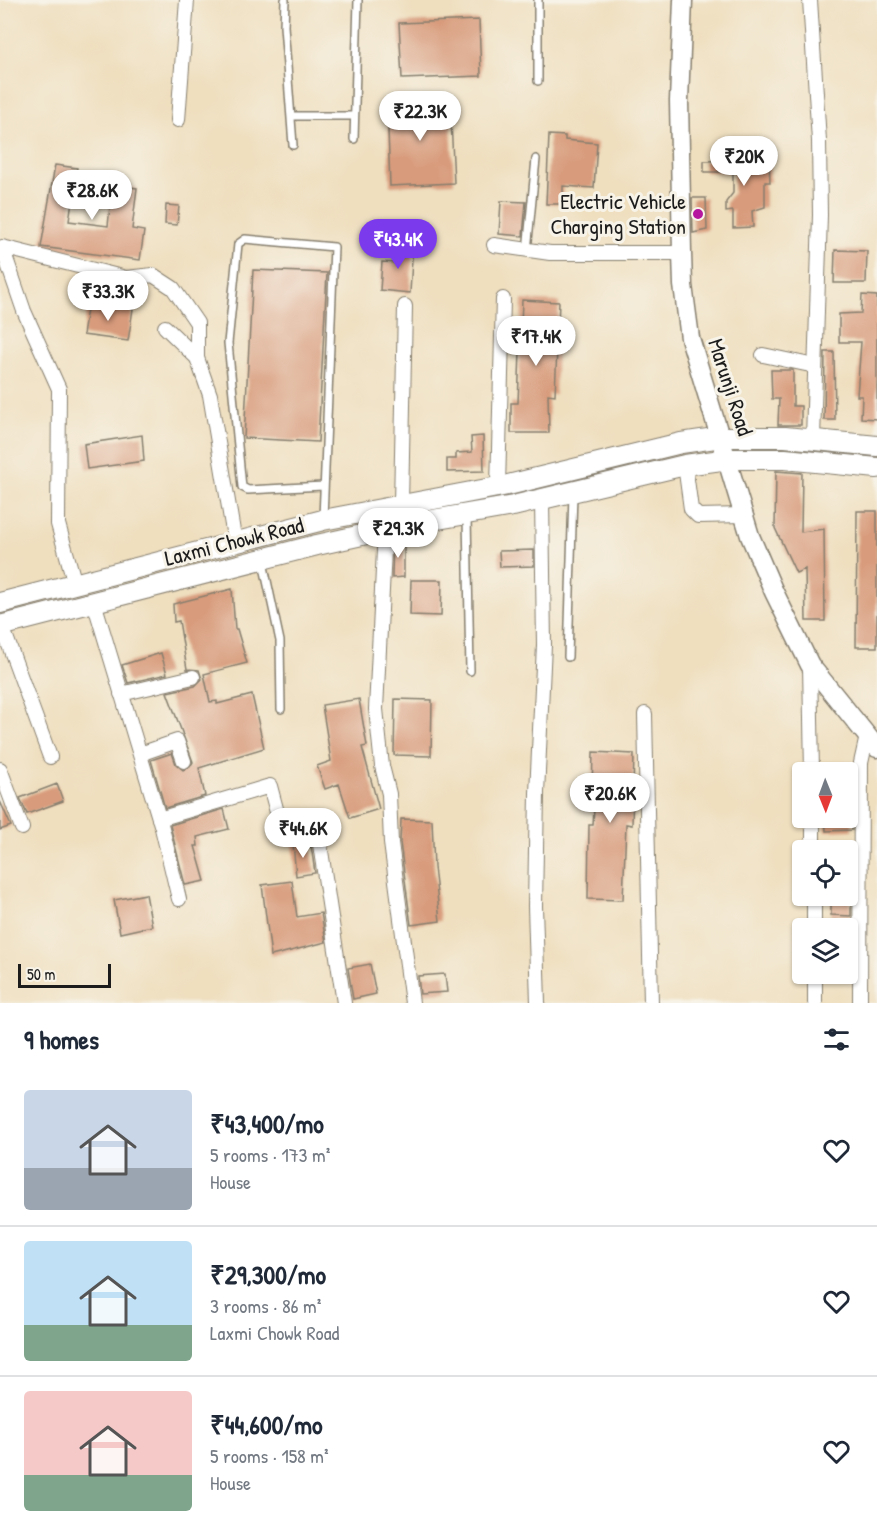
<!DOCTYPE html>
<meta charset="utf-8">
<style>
:root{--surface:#fff;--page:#f2f2f3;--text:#1f2937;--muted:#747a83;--line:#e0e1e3;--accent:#7c3aed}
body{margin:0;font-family:"Patrick Hand",sans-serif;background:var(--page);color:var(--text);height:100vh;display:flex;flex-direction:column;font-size:22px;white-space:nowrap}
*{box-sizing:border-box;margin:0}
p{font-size:20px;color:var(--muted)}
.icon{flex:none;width:33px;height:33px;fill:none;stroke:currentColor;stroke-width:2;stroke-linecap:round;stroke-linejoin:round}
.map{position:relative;height:1003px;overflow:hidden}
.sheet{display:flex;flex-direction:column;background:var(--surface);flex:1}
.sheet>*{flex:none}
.needle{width:39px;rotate:179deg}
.controls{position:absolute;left:792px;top:762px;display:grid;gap:12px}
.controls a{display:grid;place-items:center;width:66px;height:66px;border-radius:6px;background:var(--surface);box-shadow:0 2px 4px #0004;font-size:30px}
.scale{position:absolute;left:18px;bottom:15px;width:93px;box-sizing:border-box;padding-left:6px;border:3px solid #1c1c1c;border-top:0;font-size:16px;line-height:21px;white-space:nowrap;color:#1c1c1c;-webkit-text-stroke:4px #f7f3e8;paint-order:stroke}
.price{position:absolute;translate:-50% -51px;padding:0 14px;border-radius:21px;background:#fff;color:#222;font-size:20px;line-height:39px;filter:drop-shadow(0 2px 3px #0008)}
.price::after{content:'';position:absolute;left:50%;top:36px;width:18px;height:14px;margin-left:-9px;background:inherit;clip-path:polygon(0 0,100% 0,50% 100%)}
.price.selected{background:var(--accent);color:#fff}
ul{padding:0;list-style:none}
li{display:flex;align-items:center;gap:18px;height:150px;padding:0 24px}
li+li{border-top:2px solid var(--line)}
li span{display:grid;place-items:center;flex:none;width:168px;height:120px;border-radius:6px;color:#555}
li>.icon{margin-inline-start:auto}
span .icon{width:72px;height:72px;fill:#fffc;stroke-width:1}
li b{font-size:26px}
h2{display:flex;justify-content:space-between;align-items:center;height:72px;padding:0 24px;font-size:26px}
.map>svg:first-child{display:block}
.building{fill:#d89b7c}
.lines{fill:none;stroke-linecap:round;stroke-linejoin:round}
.service-casing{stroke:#867e6e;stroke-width:10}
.minor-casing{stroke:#867e6e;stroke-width:16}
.tertiary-casing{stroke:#867e6e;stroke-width:21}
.secondary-casing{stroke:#867e6e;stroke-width:22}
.service{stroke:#fff;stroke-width:7}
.minor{stroke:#fff;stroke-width:14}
.tertiary{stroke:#fff;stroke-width:18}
.secondary{stroke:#fff;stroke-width:20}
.poi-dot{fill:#b5179e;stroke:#f7f3e8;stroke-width:2}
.labels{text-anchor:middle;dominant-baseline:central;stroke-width:6;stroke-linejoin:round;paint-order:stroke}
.poi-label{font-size:22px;fill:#1c1c1c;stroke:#f7f3e8;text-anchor:end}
.street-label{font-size:22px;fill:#1c1c1c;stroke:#f7f3e8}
</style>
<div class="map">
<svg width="877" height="1003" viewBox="0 0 877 1003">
<rect width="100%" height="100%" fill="#f7f3e8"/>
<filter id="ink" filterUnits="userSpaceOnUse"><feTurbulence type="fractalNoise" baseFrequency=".0167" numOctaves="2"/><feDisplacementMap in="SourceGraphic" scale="12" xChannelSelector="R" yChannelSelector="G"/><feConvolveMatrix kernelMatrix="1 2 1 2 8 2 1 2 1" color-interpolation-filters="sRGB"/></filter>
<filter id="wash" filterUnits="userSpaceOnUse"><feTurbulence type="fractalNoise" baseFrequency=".008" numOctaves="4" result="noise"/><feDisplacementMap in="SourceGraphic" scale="24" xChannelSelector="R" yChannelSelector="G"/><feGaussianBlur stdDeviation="1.35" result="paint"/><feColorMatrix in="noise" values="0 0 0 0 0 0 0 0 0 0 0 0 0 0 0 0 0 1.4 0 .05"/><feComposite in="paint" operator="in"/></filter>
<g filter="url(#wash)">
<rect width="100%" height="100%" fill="#efdfbf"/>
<g id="blocks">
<!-- building -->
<path class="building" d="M 479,20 L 481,76 L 402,79 L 399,23 Z
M 450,99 L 454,183 L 390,186 L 387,101 Z
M 549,135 L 565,136 L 565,140 L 597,143 L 594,188 L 563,186 L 563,204 L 546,204 Z
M 769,160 L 770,182 L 765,182 L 765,207 L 752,211 L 753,227 L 733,228 L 733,211 L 726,212 L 726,202 L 733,193 L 733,172 L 704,172 L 704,161 Z
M 55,165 L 77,168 L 69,221 L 108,226 L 113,178 L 125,180 L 130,187 L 137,188 L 132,229 L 144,231 L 140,260 L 41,247 Z
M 692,198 L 706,198 L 707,230 L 693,233 Z
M 501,201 L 526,202 L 523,236 L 499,234 Z
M 166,205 L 179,206 L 177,225 L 165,224 Z
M 396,241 L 413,242 L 410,293 L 380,290 L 382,262 L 395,263 Z
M 835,250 L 867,251 L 866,283 L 834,283 Z
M 253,270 L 327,273 L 318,442 L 244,438 Z
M 862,295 L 877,296 L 877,419 L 861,418 L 862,396 L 857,396 L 861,342 L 839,342 L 839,314 L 861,313 Z
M 522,300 L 559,302 L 555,395 L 548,394 L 549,433 L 511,433 L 511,403 L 518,403 Z
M 88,303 L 133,309 L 128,341 L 83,335 Z
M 825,352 L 834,352 L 835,420 L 824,420 Z
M 771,370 L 793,370 L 793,406 L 801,406 L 801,425 L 778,425 L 779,399 L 772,399 Z
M 142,435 L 144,461 L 87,469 L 84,444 Z
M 483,436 L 484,471 L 447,472 L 447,459 L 456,459 L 456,453 L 472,452 L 471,437 Z
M 776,471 L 802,473 L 801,532 L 824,529 L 825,621 L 806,621 L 805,569 L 796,573 L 775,528 Z
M 857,511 L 877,511 L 877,647 L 856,647 Z
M 393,540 L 404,540 L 404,577 L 392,578 Z
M 534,550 L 534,566 L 500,567 L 499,551 Z
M 411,580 L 442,580 L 441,616 L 410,615 Z
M 232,589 L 235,629 L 237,629 L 247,663 L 204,674 L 210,702 L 217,701 L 217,704 L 252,695 L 264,748 L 199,768 L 205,796 L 165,808 L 151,760 L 172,753 L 176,764 L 183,770 L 190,767 L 193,762 L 167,692 L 195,686 L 202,679 L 199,670 L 187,669 L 179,621 L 174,622 L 173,604 Z
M 161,653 L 167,674 L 128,683 L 122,665 Z
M 359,699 L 367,746 L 362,747 L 379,809 L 350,818 L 339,784 L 325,789 L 317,766 L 331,761 L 322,705 Z
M 395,699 L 432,700 L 431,756 L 394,755 Z
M 593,752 L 634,754 L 632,825 L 626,824 L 623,900 L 588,899 L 589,825 L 593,825 L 595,792 L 592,792 Z
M 57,784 L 63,801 L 27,814 L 20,798 Z
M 0,801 L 11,826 L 0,830 Z
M 224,809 L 229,829 L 197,837 L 198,846 L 195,846 L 205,881 L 185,885 L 170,825 Z
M 825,818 L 852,818 L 852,830 L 826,831 Z
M 401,819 L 432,820 L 434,867 L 440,921 L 411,925 L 400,842 Z
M 307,841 L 308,847 L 311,846 L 315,873 L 296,876 L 293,843 Z
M 292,881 L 297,917 L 321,913 L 326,942 L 271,956 L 262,885 Z
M 146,894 L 152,926 L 120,933 L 114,900 Z
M 831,896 L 851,896 L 851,916 L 831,915 Z
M 370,964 L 376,994 L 353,999 L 348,968 Z
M 445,974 L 447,992 L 420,994 L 418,976 Z"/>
</g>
</g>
<g filter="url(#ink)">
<use href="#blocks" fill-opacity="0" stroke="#867e6e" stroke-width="1.5"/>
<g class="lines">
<defs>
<path id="service" d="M 285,0 L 284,26 L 293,145
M 538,81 L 538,0
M 292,116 L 354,116
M 354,139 L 358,0
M 527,251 L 536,159
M 467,517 L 470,671
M 323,518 L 334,247 L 245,239 L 238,244 L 228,343 L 242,487 L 248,490 L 323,486
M 263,562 L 280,641 L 281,709
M 568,657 L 573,494"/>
<path id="minor" d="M 810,0 L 819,141 L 820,215 L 813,439
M 178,120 L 187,0
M 494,245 L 550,253 L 682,253
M 165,327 L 197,358 L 210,395 L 235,543
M 763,355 L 815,366
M 685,465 L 691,509 L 698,516 L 744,515
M 498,486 L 503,299
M 401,504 L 405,306
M 385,530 L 376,709 L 382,766 L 389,794 L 391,843 L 412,1003
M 75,584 L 58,524 L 59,389 L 24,311 L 2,247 L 126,278 L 153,275 L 173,288 L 197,323 L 197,358
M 94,602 L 162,828 L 179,899
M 2,626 L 50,757
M 810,665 L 812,772
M 121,694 L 193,677
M 645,714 L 651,1003
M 140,754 L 177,741 L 184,761
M 0,769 L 22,828
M 813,818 L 813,850
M 159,819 L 270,786 L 283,835 L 318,831 L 344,1003
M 814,896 L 814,928
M 815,974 L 815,1003
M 538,1003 L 535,906 L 537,793 L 544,645 L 542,499
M 860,1003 L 861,763 L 867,736"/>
<path id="tertiary" d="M 683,0 L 679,101 L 682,253 L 683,285 L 690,338 L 750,536 L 774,592 L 810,665 L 877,748"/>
<path id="secondary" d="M 0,603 L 323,520 L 508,485 L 681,443 L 722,437 L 785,437 L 877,446
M 0,626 L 317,545 L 421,522 L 513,506 L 685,465 L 729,459 L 785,459 L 877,468"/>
</defs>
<!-- service casing -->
<use href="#service" class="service-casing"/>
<!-- minor casing -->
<use href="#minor" class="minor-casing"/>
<!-- tertiary casing -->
<use href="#tertiary" class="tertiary-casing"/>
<!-- secondary casing -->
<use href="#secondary" class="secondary-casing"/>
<!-- service -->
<use href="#service" class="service"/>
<!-- minor -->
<use href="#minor" class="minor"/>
<!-- tertiary -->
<use href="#tertiary" class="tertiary"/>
<!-- secondary -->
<use href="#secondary" class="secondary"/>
</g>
</g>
<!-- markers -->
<circle class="poi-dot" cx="698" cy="214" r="6"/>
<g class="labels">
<!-- poi labels -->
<g class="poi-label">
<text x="686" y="201">Electric Vehicle<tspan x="686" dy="25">Charging Station</tspan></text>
</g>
<!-- street labels -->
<g class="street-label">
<text transform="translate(731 387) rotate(72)">Marunji Road</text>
<text transform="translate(234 541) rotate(-14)">Laxmi Chowk Road</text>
</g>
</g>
</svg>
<div class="controls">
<a><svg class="needle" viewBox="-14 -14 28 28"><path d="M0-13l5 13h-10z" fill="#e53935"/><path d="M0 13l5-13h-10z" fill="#747a83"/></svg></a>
<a><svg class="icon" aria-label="locate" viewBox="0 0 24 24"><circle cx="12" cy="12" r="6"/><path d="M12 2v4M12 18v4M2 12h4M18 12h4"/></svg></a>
<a><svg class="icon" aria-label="layers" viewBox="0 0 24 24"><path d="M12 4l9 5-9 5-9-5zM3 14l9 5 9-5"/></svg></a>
</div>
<div class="scale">50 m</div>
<b class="price" style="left:420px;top:142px">₹22.3K</b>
<b class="price" style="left:744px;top:187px">₹20K</b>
<b class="price" style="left:92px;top:221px">₹28.6K</b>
<b class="price selected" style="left:398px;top:270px">₹43.4K</b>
<b class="price" style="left:108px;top:322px">₹33.3K</b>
<b class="price" style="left:536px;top:367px">₹17.4K</b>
<b class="price" style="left:398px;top:559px">₹29.3K</b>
<b class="price" style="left:610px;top:824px">₹20.6K</b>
<b class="price" style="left:303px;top:859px">₹44.6K</b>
</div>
<section class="sheet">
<h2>9 homes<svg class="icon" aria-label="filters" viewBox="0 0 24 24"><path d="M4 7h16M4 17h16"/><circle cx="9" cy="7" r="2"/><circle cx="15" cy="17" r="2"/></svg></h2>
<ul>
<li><span style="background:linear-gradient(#c9d6e8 65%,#9aa5b1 0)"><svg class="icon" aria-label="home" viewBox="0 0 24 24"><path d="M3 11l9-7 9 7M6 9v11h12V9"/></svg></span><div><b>₹43,400/mo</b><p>5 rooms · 173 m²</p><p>House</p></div><svg class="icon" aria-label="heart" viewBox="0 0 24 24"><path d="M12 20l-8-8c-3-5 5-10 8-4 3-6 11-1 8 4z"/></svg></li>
<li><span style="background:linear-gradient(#bfe0f5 70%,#7fa58c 0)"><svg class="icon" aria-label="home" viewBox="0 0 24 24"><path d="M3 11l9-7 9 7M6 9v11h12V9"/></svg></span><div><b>₹29,300/mo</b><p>3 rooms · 86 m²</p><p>Laxmi Chowk Road</p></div><svg class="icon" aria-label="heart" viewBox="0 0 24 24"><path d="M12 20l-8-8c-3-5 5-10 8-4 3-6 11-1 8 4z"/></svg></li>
<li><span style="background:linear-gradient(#f6c9c9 70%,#7fa58c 0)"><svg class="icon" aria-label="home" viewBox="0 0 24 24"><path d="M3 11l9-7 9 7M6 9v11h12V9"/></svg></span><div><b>₹44,600/mo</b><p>5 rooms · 158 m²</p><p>House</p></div><svg class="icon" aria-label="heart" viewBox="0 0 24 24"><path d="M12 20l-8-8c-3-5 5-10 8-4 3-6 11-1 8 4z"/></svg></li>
</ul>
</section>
